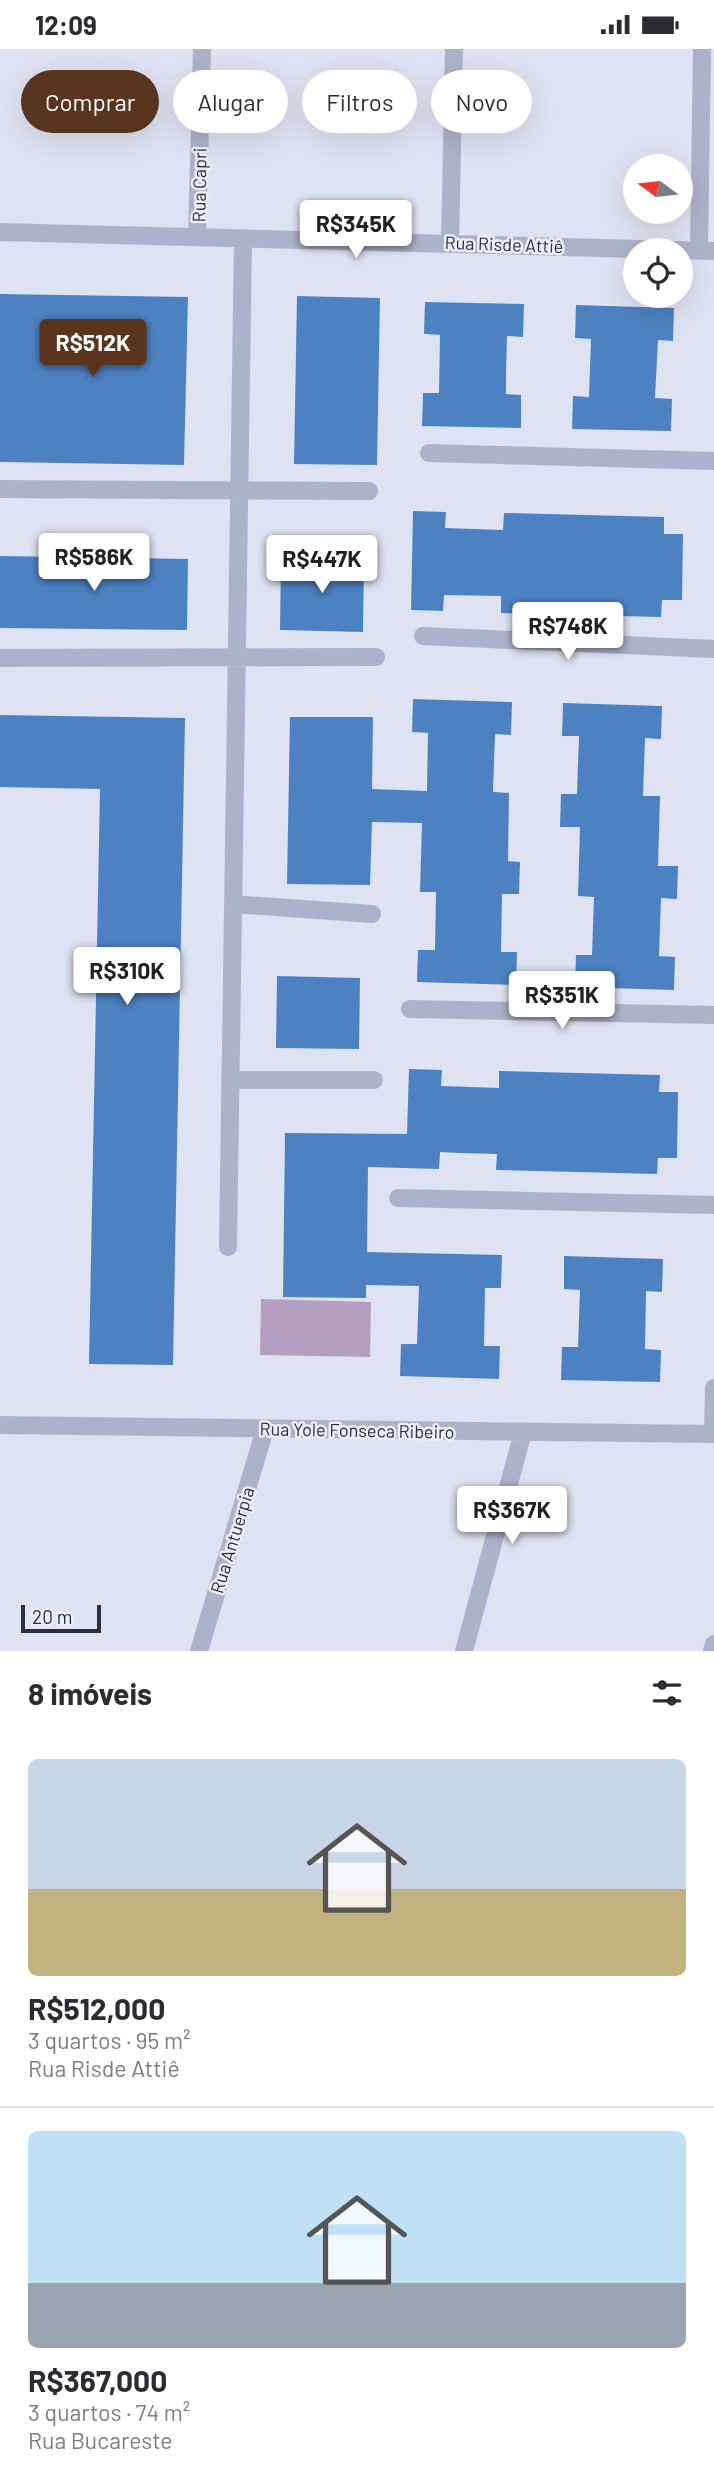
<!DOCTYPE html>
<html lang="pt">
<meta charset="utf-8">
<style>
:root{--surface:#fff;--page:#f2f2f3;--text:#2b2b33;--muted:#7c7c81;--line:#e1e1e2;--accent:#593520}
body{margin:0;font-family:Barlow,sans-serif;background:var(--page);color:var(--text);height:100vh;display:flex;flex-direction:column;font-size:26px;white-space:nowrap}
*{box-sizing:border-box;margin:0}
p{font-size:23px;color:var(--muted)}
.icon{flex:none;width:38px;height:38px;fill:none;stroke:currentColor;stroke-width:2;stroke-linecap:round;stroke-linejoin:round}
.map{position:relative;height:1602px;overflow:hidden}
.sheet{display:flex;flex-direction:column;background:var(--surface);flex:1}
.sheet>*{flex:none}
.guide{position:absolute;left:21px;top:21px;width:672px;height:63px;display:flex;gap:14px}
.needle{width:46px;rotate:285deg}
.tools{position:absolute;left:623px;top:105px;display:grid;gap:14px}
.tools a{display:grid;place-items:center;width:70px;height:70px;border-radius:50%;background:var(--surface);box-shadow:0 7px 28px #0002;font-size:35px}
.scale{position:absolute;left:21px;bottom:18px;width:80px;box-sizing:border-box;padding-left:7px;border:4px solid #2a2f38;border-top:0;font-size:19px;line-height:24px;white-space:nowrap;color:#2a2f38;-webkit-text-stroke:5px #ebeefa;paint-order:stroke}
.price{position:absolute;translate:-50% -60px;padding:0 16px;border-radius:7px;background:#fff;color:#222;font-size:23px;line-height:46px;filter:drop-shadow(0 2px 4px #0008)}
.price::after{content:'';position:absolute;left:50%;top:42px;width:21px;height:16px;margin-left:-10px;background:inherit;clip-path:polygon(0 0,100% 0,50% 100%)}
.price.selected{background:var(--accent);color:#fff}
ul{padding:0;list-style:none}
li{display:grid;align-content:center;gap:14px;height:371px;padding:0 28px}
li+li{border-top:2px solid var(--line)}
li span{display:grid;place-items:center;height:217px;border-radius:10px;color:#555}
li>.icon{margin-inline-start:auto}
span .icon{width:126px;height:126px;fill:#fffc;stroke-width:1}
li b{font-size:30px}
h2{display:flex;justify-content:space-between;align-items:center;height:84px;padding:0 28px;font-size:30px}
.chip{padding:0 24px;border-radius:32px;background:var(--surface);box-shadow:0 7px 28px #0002;font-size:24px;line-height:63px}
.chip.selected{background:var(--accent);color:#fff}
.status{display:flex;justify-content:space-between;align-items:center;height:49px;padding:0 35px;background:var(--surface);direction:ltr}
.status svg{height:19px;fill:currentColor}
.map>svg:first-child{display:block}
.pitch{fill:#b59fc1}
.building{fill:#4d82c2}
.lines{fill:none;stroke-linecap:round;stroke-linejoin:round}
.minor{stroke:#abb2ca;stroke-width:18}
.labels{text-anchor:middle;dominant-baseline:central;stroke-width:5;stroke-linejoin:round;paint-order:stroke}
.street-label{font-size:18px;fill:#2a2f38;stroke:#ebeefa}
</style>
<div class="status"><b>12:09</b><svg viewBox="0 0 49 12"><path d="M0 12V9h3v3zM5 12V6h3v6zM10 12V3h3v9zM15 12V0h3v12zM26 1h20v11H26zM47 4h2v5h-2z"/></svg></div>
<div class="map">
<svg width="714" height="1602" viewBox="0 0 714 1602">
<rect width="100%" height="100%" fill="#dfe2f2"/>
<!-- pitch -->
<path class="pitch" d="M 261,1250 L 371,1253 L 370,1308 L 260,1306 Z"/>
<!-- building -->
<path class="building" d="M 0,245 L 188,248 L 184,416 L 0,413 Z
M 297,247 L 380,249 L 377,416 L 294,415 Z
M 425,253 L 524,255 L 523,288 L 507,287 L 506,325 L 506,345 L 521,346 L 521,379 L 422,377 L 423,344 L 439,344 L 440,286 L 424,285 Z
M 576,256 L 674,259 L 673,292 L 658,291 L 655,349 L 672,350 L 671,382 L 572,380 L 573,347 L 589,348 L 591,290 L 575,289 Z
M 413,462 L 446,463 L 445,479 L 503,481 L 504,464 L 664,468 L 664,485 L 683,485 L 682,551 L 662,551 L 661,568 L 501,564 L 501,547 L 444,546 L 443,562 L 411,561 Z
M 0,507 L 188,510 L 187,581 L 0,579 Z
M 281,509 L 364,511 L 363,583 L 280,581 Z
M 413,650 L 512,653 L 511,686 L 495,685 L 493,743 L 509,744 L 508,812 L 520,813 L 519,845 L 502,845 L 501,903 L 517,903 L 516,936 L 417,933 L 418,901 L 435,901 L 436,843 L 420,843 L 422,774 L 372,773 L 370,836 L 287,835 L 290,668 L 373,668 L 372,740 L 427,742 L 428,684 L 412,683 Z
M 563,654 L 662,657 L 661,690 L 645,689 L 643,747 L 660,747 L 658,817 L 678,817 L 677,850 L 661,849 L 659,907 L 675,908 L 674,941 L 575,938 L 576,906 L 592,906 L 594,848 L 578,847 L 580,778 L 560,778 L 561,745 L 577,745 L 579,687 L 562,687 Z
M 0,666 L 185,669 L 173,1316 L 89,1315 L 100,740 L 0,738 Z
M 277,927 L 360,929 L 359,1000 L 276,999 Z
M 409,1020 L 442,1021 L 441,1037 L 499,1039 L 499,1022 L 660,1026 L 659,1043 L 678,1043 L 677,1109 L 658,1109 L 657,1125 L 496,1121 L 497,1105 L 459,1104 L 440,1103 L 439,1120 L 368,1118 L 367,1203 L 502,1206 L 501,1239 L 485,1239 L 484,1297 L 500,1297 L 499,1330 L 400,1327 L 401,1295 L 417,1295 L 419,1237 L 366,1236 L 366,1249 L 283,1248 L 285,1084 L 407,1085 Z
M 564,1207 L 663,1210 L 662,1243 L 646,1242 L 645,1300 L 661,1301 L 660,1333 L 561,1331 L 562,1298 L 578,1298 L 580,1241 L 564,1240 Z"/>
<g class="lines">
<!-- minor -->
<path class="minor" d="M 0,183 L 714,202
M 197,188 L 202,0
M 450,194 L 454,0
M 699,201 L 702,0
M 429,404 L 714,412
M 0,440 L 369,442
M 423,587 L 714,600
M 0,609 L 376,608
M 233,855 L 372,865
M 410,960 L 714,966
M 230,1031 L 374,1031
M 398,1149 L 714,1156
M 228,1198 L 243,190
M 0,1376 L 714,1385
M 713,1385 L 714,1339
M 199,1602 L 265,1380
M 464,1602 L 523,1383
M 712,1602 L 714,1595"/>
</g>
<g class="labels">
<!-- street labels -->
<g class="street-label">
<text transform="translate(199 136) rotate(-89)">Rua Capri</text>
<text transform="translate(504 195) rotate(2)">Rua Risde Attiê</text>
<text transform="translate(357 1381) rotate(1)">Rua Yole Fonseca Ribeiro</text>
<text transform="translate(232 1491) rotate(-73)">Rua Antuerpia</text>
</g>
</g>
</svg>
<div class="tools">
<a><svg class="needle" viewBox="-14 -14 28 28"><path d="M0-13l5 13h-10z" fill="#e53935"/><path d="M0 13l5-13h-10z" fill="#7c7c81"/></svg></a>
<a><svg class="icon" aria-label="locate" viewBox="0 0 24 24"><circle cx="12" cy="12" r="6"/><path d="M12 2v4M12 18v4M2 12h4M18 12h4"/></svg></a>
</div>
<div class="scale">20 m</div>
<b class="price" style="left:356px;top:211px">R$345K</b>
<b class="price selected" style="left:93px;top:330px">R$512K</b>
<b class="price" style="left:94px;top:544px">R$586K</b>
<b class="price" style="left:322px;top:546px">R$447K</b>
<b class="price" style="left:568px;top:613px">R$748K</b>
<b class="price" style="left:127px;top:958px">R$310K</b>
<b class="price" style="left:562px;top:982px">R$351K</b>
<b class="price" style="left:512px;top:1497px">R$367K</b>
<div class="guide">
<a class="chip selected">Comprar</a>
<a class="chip">Alugar</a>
<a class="chip">Filtros</a>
<a class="chip">Novo</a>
</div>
</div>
<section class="sheet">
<h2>8 imóveis<svg class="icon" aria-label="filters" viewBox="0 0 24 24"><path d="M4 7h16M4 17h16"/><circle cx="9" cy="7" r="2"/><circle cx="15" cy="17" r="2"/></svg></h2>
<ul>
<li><span style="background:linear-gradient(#c9d6e8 60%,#c2b280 0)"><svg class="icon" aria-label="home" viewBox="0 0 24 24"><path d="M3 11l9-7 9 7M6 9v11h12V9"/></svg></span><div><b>R$512,000</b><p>3 quartos · 95 m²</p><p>Rua Risde Attiê</p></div></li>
<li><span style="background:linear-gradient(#bfe0f5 70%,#9aa5b1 0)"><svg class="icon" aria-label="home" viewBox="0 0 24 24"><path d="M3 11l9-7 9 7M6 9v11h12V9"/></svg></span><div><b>R$367,000</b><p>3 quartos · 74 m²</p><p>Rua Bucareste</p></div></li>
</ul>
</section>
